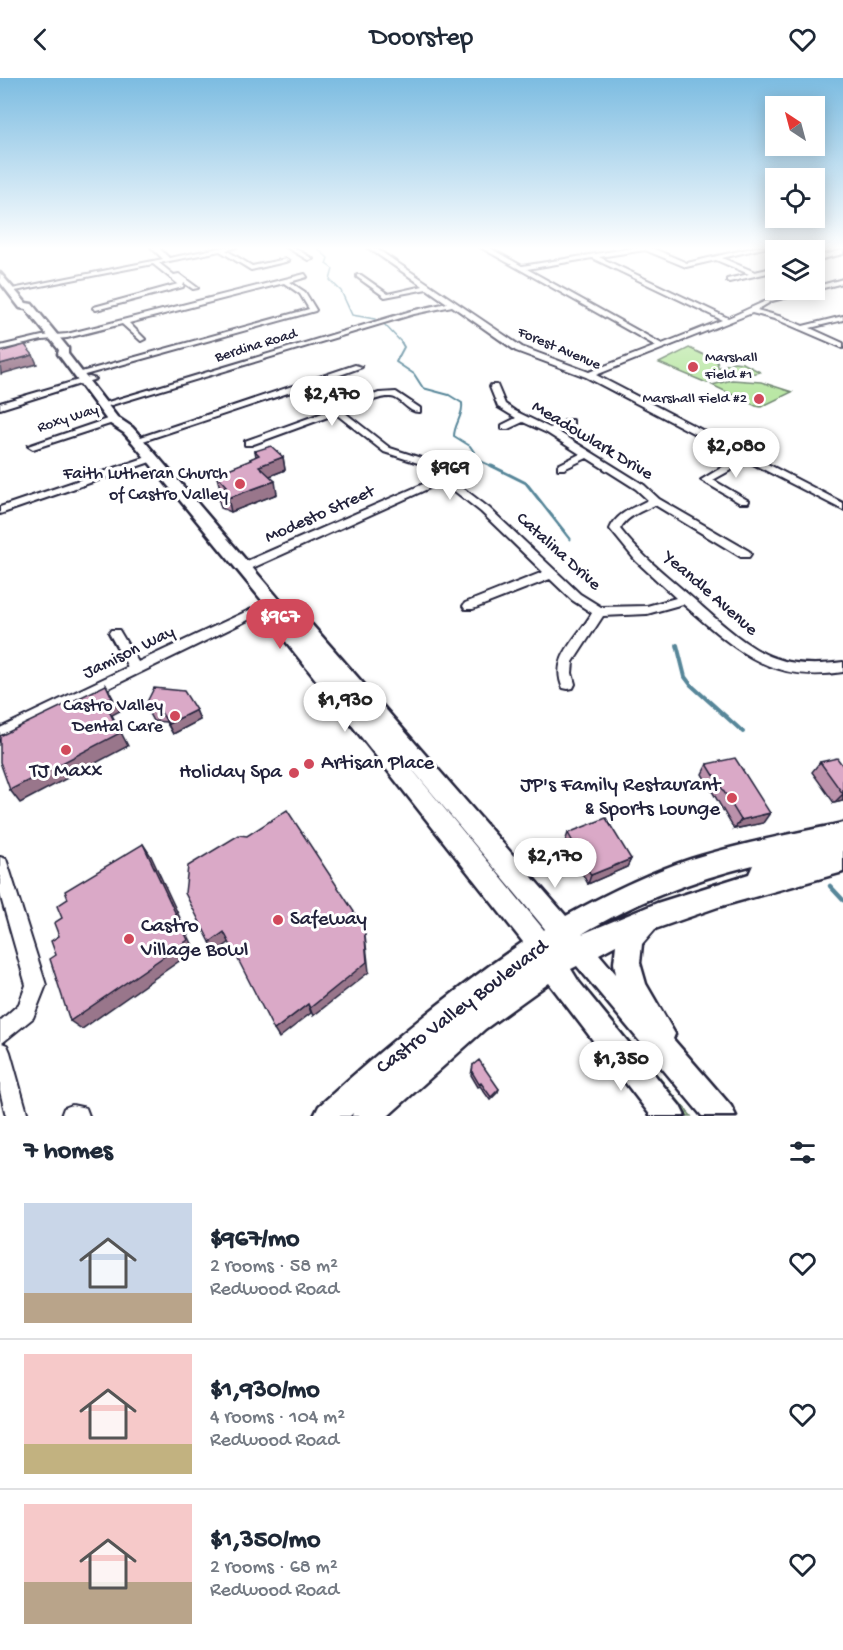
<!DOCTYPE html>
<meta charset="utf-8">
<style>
:root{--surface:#fff;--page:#f2f2f3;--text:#1f2937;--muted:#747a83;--line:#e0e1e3;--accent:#d1495b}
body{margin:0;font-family:"Gochi Hand",sans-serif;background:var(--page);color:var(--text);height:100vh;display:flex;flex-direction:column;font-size:22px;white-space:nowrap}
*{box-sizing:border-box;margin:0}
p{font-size:20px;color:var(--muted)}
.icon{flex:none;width:33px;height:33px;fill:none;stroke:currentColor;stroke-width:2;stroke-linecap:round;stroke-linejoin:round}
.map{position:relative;height:1038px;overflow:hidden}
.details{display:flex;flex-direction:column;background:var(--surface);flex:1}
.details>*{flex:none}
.needle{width:39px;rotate:324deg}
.fabs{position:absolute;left:765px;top:18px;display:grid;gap:12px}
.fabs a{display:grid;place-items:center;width:60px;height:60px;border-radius:0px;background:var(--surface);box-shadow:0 3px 15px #0003;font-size:30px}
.price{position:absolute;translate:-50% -51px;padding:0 14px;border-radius:21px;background:#fff;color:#222;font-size:20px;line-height:39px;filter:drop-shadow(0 2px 3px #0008)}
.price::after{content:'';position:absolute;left:50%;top:36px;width:18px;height:14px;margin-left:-9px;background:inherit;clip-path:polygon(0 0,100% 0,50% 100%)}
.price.on{background:var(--accent);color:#fff}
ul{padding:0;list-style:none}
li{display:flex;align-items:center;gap:18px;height:150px;padding:0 24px}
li+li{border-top:2px solid var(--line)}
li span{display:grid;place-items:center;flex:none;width:168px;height:120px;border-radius:0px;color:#555}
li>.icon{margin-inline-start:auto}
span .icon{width:72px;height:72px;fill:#fffc;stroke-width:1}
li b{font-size:26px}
h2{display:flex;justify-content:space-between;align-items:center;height:72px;padding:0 24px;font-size:26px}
header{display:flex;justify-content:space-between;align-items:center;height:78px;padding:0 24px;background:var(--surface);font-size:27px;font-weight:600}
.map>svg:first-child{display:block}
.green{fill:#bae7a5;stroke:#6e8470;stroke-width:1.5}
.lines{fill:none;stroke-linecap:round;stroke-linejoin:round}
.stream-far4{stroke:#578699;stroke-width:1.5}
.stream-far3{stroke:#578699;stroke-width:2}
.stream-far2{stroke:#578699;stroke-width:3}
.stream-far1{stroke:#578699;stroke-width:4}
.stream{stroke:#578699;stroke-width:4.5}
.minor-casing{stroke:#22223b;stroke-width:4}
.major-casing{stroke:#22223b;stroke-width:5}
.minor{fill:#fff;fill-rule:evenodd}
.major{fill:#fff;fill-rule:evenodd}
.wall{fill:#bb91ab;stroke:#22223b;stroke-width:1.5}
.shaded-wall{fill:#99768b;stroke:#22223b;stroke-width:1.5}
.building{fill:#daa9c7;stroke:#22223b;stroke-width:1.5}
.poi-dot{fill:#d1495b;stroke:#fff;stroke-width:2}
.labels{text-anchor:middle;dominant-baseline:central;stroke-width:6;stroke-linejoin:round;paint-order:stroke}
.far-street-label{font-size:15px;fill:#22223b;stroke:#fff}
.far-poi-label{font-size:15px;fill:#22223b;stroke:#fff;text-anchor:start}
.street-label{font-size:18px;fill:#22223b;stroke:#fff}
.poi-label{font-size:18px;fill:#22223b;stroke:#fff;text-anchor:end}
.near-poi-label{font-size:21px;fill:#22223b;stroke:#fff;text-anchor:start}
.near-street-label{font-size:21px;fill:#22223b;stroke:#fff}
</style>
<header><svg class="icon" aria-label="back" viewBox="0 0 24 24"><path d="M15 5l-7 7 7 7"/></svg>Doorstep<svg class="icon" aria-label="heart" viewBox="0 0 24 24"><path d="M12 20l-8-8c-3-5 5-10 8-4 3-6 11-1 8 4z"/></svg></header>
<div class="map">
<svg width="843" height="1038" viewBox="0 0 843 1038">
<rect width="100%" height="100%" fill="#fff"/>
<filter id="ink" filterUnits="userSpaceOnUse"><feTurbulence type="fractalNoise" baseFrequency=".0167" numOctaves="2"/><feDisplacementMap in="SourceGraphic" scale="12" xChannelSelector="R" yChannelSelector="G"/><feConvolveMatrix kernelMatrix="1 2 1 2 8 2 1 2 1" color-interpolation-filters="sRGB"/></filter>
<g filter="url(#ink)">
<!-- green -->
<path class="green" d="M 689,270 L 717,283 L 719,293 L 707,305 L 659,285 Z
M 734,284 L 743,285 L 760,294 L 741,298 L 720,289 Z
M 732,302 L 761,304 L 792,314 L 761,329 L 756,328 L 712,307 Z
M 591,916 L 691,1038 L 688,1038 Z"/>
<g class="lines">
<!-- stream-far4 -->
<path class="stream-far4" d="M 316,169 L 328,180 L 326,186 L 333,191 L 330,202 L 341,213 L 352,237 L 375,241
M 384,246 L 402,265"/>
<!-- stream-far3 -->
<path class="stream-far3" d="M 401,264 L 404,269 L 396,284 L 414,296 L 423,310 L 449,317 L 462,325 C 464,337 454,346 454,358 L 470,368 L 480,383 L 496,390"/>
<!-- stream-far2 -->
<path class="stream-far2" d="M 492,388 L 526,405 L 570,461"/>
<!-- stream-far1 -->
<path class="stream-far1" d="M 677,567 L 685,599 L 691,607 L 743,654"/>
<!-- stream -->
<path class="stream" d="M 830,808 L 843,822"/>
<defs>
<path id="minor" d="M 151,169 L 158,169 L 169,180 L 224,169 L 237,169 L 226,172 L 252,188 L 286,181 L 289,183 L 251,192 L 220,173 L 159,185 L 174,197 L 179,196 L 198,210 L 193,211 L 184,205 L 183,209 L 96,232 L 93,230 L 94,229 L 178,206 L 153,186 L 10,214 L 7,212 L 163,181 Z
M 286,169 L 293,169 L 313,181 L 308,182 Z
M 367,169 L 374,169 L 522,269 L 589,294 L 656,268 L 480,169 L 488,169 L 522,188 L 638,169 L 653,169 L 652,170 L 687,185 L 756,169 L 767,169 L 722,180 L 755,194 L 776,189 L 776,193 L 729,204 L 727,203 L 727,201 L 749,196 L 716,182 L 686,189 L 645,172 L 599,179 L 728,240 C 757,228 782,212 814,212 L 814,209 L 843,201 L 843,205 L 772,223 L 757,232 L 782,239 L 803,248 L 843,238 L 843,242 L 810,250 L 843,265 L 843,270 L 778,242 L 752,235 L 596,297 L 843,425 L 843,432 L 747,383 L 713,402 L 749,423 L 748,425 L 740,425 L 701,402 L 739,379 L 586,299 L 516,273 L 452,228 L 414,236 L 105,329 L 98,327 L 411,233 L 447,225 L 427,211 L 385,219 L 357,199 L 357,197 L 361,197 L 388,216 L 423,208 ZM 592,180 L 722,242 L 662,266 L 527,191 Z
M 843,172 L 843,176 L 814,183 L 814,179 Z
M 305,196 L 307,199 L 290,204 L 305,214 L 316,232 L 315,233 L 81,298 L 74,296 L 309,231 L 300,216 L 284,205 L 129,245 L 145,261 L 141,263 L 122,246 L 67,260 L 42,262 L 0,272 L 0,268 L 42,258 L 67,256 Z
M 355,287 L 362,289 L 310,308 L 338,330 L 379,315 L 396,314 L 420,330 L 420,334 C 409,335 404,324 395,320 C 384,315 355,329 344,334 L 390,370 L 424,381 L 447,398 L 489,430 L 580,516 L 601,529 L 647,528 L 676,520 L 636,483 L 610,451 C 617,435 633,430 648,422 L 636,411 L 587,380 L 564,391 L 558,391 L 558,387 L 580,376 L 547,355 L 523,344 L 508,351 L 502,351 L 502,347 L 516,340 L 498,329 L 490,309 L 491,307 L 497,307 L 505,326 L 515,333 L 550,350 L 567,342 L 573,342 L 573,346 L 557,353 L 644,407 L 659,421 L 749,473 L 751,476 L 749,479 L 741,479 L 655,427 C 642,433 627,438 620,451 C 640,477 666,497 690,518 C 712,537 747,571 775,580 C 797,588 820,587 843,584 L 843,594 C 769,606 735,571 683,526 L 647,536 L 603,538 L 573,584 L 572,595 L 575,606 L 573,610 L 568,611 L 563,610 C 549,580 578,560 592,535 L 572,522 L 550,501 L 473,531 L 465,531 L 463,528 L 465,525 L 543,494 L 481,434 L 443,404 L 248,492 L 240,492 L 238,489 L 240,486 L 437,400 L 418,385 L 384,374 L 336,336 L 251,367 L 245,367 L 245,363 L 331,332 L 303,310 L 140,364 L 137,365 L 132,362 Z
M 89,299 L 96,301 L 0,331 L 0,325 Z
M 113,339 L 117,342 L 116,344 L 36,370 L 33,371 L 28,368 Z
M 153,377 L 156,378 L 156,382 L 0,436 L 0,429 Z
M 273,521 L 277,522 L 279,525 L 277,528 L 0,663 L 0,650 L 128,589 L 109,555 L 111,552 L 119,552 L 138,584 Z
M 0,779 L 6,781 L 8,787 L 46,907 L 33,940 L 2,965 L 7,967 L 10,974 L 28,1038 L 6,1038 L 0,1013 L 0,943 L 19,926 L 26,907 L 0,816 Z
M 72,1027 L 86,1030 L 89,1038 L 61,1038 L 64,1030 Z"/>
<path id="major" d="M 0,195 L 26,225 L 32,226 L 68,270 L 68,276 L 117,339 L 132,349 L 141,359 L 279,521 L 289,525 L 312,547 L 566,838 C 606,816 648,795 691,781 C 741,765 792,756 843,745 L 843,794 L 718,829 L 655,851 L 642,866 L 640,885 L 646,906 L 675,956 L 673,961 L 731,1028 L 736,1038 L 702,1038 L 577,888 L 571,891 L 579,904 L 680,1028 L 685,1038 L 651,1038 L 549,905 L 485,951 L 388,1038 L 352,1038 L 353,1035 L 350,1038 L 314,1038 L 319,1028 C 384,969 450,914 523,864 L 287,565 L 268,537 L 265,526 L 133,365 L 124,355 L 109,345 L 58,276 L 59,272 L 26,231 L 20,230 L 0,204 ZM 397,673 L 545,851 L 544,852 ZM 753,787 L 749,796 L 657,825 L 582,856 C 635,824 693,802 753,787 ZM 616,867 L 614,885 L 616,896 L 599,876 Z"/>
</defs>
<!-- minor casing -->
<use href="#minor" class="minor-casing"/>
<!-- major casing -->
<use href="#major" class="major-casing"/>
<!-- minor -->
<use href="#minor" class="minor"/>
<!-- major -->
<use href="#major" class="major"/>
</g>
<!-- wall -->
<path class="wall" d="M 255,373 L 283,379 L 285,392 L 270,398 L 277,416 L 231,434 L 221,430 L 216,412 L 220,410 L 216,396 L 250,383 L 250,381 L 256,379 Z
M 145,628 L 196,632 L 200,642 L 173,656 L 166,644 L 153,643 Z
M 820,684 L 843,688 L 843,723 L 834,725 L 812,694 Z
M 707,686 L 763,745 L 734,751 L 702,696 Z
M 568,755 L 631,781 L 627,789 L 588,806 L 565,764 Z
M 473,987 L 499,1011 L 498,1014 L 490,1022 L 480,1008 L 478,1009 L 471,997 Z"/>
<!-- shaded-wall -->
<path class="shaded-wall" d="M 33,277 L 37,286 L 1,296 L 0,286 Z
M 283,379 L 285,392 L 262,401 L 259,388 Z
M 275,403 L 277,416 L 231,434 L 228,420 Z
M 106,607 L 120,633 L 112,637 L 128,668 L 20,725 L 10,712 L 104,623 Z
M 196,632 L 200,642 L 173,656 L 168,646 Z
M 843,716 L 843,723 L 834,725 Z
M 770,735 L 763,745 L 734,751 L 741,742 Z
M 143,766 L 151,778 L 195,872 L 82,951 L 70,943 Z
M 631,781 L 627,789 L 588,806 L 591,797 Z
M 364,849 L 369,894 L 313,938 L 310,930 Z
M 224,854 L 230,864 L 216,874 L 210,864 Z
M 308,926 L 311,935 L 279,960 L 274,952 Z"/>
<!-- building -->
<path class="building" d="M 25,267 L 33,277 L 0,286 L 0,274 Z
M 271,368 L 283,379 L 259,388 L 275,403 L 228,420 L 218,417 L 216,412 L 227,408 L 216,396 L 251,382 L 250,381 L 259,377 L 255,373 Z
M 106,607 L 112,620 L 104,623 L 120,655 L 10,712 L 0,684 L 0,658 Z
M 154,610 L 184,613 L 196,632 L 168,646 L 161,634 L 148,633 L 151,628 L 145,628 Z
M 735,680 L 770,735 L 741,742 L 707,686 Z
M 837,680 L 843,688 L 843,716 L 820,684 Z
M 287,732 L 364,849 L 367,884 L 310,930 L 308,926 L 274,952 L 224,854 L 210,864 L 185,815 L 188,788 L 239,757 L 247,758 Z
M 606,740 L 631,781 L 591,797 L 568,755 Z
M 143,766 L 188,862 L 70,943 L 50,881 L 56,877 L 51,863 L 59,858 L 54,845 L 62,840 L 57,828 L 68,821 L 65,813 Z
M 479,982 L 499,1011 L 491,1019 L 481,1005 L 479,1006 L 472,994 L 473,987 Z"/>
</g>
<!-- sky -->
<linearGradient id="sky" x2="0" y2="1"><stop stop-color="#7cbce1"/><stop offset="0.54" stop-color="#fff"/><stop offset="1" stop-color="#fff" stop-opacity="0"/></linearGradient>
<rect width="843" height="315" fill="url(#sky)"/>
<!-- markers -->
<g class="poi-dot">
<circle cx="693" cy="289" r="6"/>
<circle cx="759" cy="321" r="6"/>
<circle cx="240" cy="406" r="6"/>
<circle cx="175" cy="638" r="6"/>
<circle cx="66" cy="672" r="6"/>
<circle cx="309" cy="686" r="6"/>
<circle cx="294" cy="695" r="6"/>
<circle cx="732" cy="720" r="6"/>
<circle cx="278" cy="842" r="6"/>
<circle cx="129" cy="861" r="6"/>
</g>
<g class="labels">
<!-- far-street labels -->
<g class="far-street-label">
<text transform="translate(256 268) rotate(-17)">Berdina Road</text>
<text transform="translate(559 271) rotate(23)">Forest Avenue</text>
<text transform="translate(68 341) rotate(-18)">Roxy Way</text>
</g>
<!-- far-poi labels -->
<g class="far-poi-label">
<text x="705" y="280">Marshall<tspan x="705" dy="17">Field #1</tspan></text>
<text x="747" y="321" text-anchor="end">Marshall Field #2</text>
</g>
<!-- street labels -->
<g class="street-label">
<text transform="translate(592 363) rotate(31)">Meadowlark Drive</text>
<text transform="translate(320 437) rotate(-24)">Modesto Street</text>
<text transform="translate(558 474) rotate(42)">Catalina Drive</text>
<text transform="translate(710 516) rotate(41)">Yeandle Avenue</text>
<text transform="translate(129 575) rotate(-26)">Jamison Way</text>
</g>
<!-- poi labels -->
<g class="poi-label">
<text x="228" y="396">Faith Lutheran Church<tspan x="228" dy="21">of Castro Valley</tspan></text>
<text x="163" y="628">Castro Valley<tspan x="163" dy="21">Dental Care</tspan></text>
</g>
<!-- near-poi labels -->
<g class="near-poi-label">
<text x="321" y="686">Artisan Place</text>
<text x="66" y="694" text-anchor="middle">TJ Maxx</text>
<text x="282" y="695" text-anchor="end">Holiday Spa</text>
<text x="720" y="708" text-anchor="end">JP's Family Restaurant<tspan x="720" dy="24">&amp; Sports Lounge</tspan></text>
<text x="290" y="842">Safeway</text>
<text x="141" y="849">Castro<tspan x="141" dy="24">Village Bowl</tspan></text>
</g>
<!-- near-street labels -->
<g class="near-street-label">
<text transform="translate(463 930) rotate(-37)">Castro Valley Boulevard</text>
</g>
</g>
</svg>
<div class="fabs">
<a><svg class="needle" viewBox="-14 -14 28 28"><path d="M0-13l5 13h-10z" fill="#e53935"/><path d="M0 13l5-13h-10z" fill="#747a83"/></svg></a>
<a><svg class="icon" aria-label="locate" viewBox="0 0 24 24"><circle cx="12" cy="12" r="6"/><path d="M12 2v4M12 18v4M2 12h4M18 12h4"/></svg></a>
<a><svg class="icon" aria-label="layers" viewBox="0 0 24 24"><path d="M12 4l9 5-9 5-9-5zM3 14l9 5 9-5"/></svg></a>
</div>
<b class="price" style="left:332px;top:349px">$2,470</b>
<b class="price" style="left:736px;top:401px">$2,080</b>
<b class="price" style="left:450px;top:423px">$969</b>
<b class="price on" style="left:280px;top:572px">$967</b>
<b class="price" style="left:345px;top:655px">$1,930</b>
<b class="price" style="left:555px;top:811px">$2,170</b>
<b class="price" style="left:621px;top:1014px">$1,350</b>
</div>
<section class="details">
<h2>7 homes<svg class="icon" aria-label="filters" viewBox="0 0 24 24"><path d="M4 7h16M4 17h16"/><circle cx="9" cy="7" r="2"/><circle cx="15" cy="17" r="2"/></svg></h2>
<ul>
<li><span style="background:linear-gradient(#c9d6e8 75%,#b9a48a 0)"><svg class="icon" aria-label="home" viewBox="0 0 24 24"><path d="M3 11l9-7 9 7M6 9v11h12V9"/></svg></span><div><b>$967/mo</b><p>2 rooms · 58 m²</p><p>Redwood Road</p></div><svg class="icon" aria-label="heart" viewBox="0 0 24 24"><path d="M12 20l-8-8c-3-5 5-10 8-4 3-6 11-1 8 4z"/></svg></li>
<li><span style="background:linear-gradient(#f6c9c9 75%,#c2b280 0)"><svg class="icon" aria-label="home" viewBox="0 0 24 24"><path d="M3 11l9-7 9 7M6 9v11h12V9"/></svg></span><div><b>$1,930/mo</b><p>4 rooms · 104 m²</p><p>Redwood Road</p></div><svg class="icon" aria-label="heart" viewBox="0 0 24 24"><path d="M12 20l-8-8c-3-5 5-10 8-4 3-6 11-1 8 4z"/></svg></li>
<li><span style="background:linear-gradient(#f6c9c9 65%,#b9a48a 0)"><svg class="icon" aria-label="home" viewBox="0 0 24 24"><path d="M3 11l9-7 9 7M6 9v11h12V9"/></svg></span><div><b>$1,350/mo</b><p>2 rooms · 68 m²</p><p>Redwood Road</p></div><svg class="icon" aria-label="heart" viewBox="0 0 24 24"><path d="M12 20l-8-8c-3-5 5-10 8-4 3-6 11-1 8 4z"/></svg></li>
</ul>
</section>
